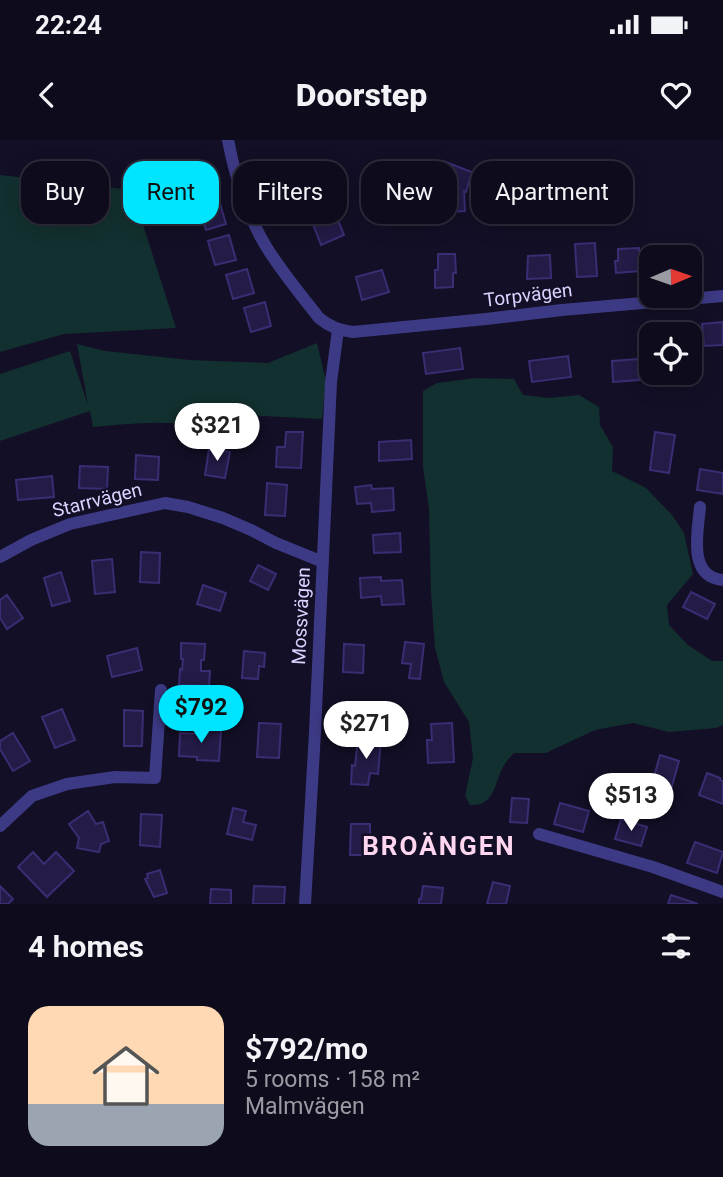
<!DOCTYPE html>
<meta charset="utf-8">
<style>
:root{--surface:#0e0b1c;--page:#171425;--text:#f1f3f6;--muted:#9b9ba3;--line:#2e2b3b;--accent:#00e5ff}
body{margin:0;font-family:Roboto,sans-serif;background:var(--page);color:var(--text);height:100vh;display:flex;flex-direction:column;font-size:26px;white-space:nowrap}
*{box-sizing:border-box;margin:0}
p{font-size:23px;color:var(--muted)}
.icon{flex:none;width:38px;height:38px;fill:none;stroke:currentColor;stroke-width:2;stroke-linecap:round;stroke-linejoin:round}
.map{position:relative;height:764px;overflow:hidden}
.details{display:flex;flex-direction:column;background:var(--surface);flex:1}
.details>*{flex:none}
.top-card{position:absolute;left:21px;top:21px;width:682px;height:63px;display:flex;gap:14px}
.needle{width:46px;rotate:88deg}
.buttons{position:absolute;left:639px;top:105px;display:grid;gap:14px}
.buttons a{display:grid;place-items:center;width:63px;height:63px;border-radius:14px;background:var(--surface);box-shadow:0 4px 18px #0003,0 0 0 2px var(--line);font-size:35px}
.price{position:absolute;translate:-50% -60px;padding:0 16px;border-radius:24px;background:#fff;color:#222;font-size:23px;line-height:46px;filter:drop-shadow(0 2px 4px #0008)}
.price::after{content:'';position:absolute;left:50%;top:42px;width:21px;height:16px;margin-left:-10px;background:inherit;clip-path:polygon(0 0,100% 0,50% 100%)}
.price.active{background:var(--accent);color:#111}
ul{padding:0;list-style:none}
li{display:flex;align-items:center;gap:21px;height:175px;padding:0 28px}
li span{display:grid;place-items:center;flex:none;width:196px;height:140px;border-radius:21px;color:#555}
li>.icon{margin-inline-start:auto}
span .icon{width:84px;height:84px;fill:#fffc;stroke-width:1}
li b{font-size:30px}
h2{display:flex;justify-content:space-between;align-items:center;height:84px;padding:0 28px;font-size:30px}
.chip{padding:0 24px;border-radius:21px;background:var(--surface);box-shadow:0 4px 18px #0003,0 0 0 2px var(--line);font-size:24px;line-height:63px}
.chip.active{background:var(--accent);color:#111}
.status{display:flex;justify-content:space-between;align-items:center;height:49px;padding:0 35px;background:var(--surface);direction:ltr}
.status svg{height:19px;fill:currentColor}
header{display:flex;justify-content:space-between;align-items:center;height:91px;padding:0 28px;background:var(--surface);font-size:32px;font-weight:800}
.map>svg:first-child{display:block}
.green{fill:#12302f}
.building{fill:#241b47;stroke:#3b2d73;stroke-width:2}
.lines{fill:none;stroke-linecap:round;stroke-linejoin:round}
.street{stroke:#3d3a85;stroke-width:12}
.labels{text-anchor:middle;dominant-baseline:central;stroke-width:5;stroke-linejoin:round;paint-order:stroke}
.street-label{font-size:19px;fill:#d9d4ff;stroke:#130f26}
.district-label{font-size:26px;font-weight:bold;letter-spacing:2px;fill:#ffd6f0;stroke:#130f26}
</style>
<div class="status"><b>22:24</b><svg viewBox="0 0 49 12"><path d="M0 12V9h3v3zM5 12V6h3v6zM10 12V3h3v9zM15 12V0h3v12zM26 1h20v11H26zM47 4h2v5h-2z"/></svg></div>
<header><svg class="icon" aria-label="back" viewBox="0 0 24 24"><path d="M15 5l-7 7 7 7"/></svg>Doorstep<svg class="icon" aria-label="heart" viewBox="0 0 24 24"><path d="M12 20l-8-8c-3-5 5-10 8-4 3-6 11-1 8 4z"/></svg></header>
<div class="map">
<svg width="723" height="764" viewBox="0 0 723 764">
<rect width="100%" height="100%" fill="#130f26"/>
<!-- green -->
<path class="green" d="M 0,35 L 132,50 L 176,188 L 64,194 L 0,212 Z
M 317,203 L 326,241 L 322,279 L 244,275 L 235,278 L 191,275 L 189,285 C 157,280 125,284 93,287 L 90,271 L 0,301 L 0,234 L 70,211 L 88,265 L 77,204 L 105,211 L 190,220 L 268,223 Z
M 476,238 L 514,239 L 523,255 L 549,258 L 579,255 L 599,267 L 600,285 L 613,307 L 612,331 L 646,348 L 672,375 L 684,393 L 693,434 L 667,465 L 669,485 L 688,505 L 712,521 L 723,521 L 723,585 L 716,588 L 669,592 L 633,583 L 595,590 L 546,613 L 514,613 C 510,617 506,622 503,627 C 494,643 495,667 470,665 L 465,656 L 473,618 L 469,582 L 444,542 L 435,508 L 431,453 L 429,369 L 423,327 L 423,251 L 437,243 Z"/>
<!-- building -->
<path class="building" d="M 443,21 L 472,32 L 466,52 L 464,51 L 465,71 L 428,73 L 427,55 L 445,55 L 445,43 L 436,40 Z
M 209,25 L 216,49 L 195,55 L 189,31 Z
M 297,26 L 303,47 L 278,53 L 273,33 Z
M 545,43 L 545,63 L 501,65 L 500,45 Z
M 219,60 L 226,84 L 206,90 L 199,66 Z
M 336,75 L 344,95 L 321,105 L 313,84 Z
M 229,95 L 236,120 L 215,125 L 208,101 Z
M 595,103 L 597,136 L 577,137 L 575,104 Z
M 692,106 L 693,127 L 690,127 L 690,117 L 665,117 L 665,108 Z
M 639,108 L 640,131 L 616,133 L 615,121 L 618,121 L 618,109 Z
M 438,114 L 455,114 L 456,133 L 453,133 L 453,147 L 435,148 L 435,130 L 438,130 Z
M 550,115 L 551,138 L 527,139 L 528,116 Z
M 247,129 L 254,153 L 233,159 L 226,135 Z
M 382,130 L 389,152 L 362,160 L 356,137 Z
M 265,162 L 271,186 L 251,192 L 244,168 Z
M 723,182 L 723,205 L 704,206 L 702,184 Z
M 460,208 L 463,229 L 426,234 L 423,213 Z
M 568,216 L 571,237 L 532,242 L 529,221 Z
M 638,219 L 639,240 L 613,242 L 612,221 Z
M 286,292 L 303,292 L 301,328 L 276,327 L 277,307 L 285,307 Z
M 655,292 L 675,295 L 669,333 L 650,330 Z
M 411,300 L 412,319 L 379,321 L 379,302 Z
M 209,309 L 230,312 L 225,338 L 205,335 Z
M 136,315 L 159,317 L 158,340 L 135,339 Z
M 80,326 L 108,327 L 107,349 L 79,348 Z
M 700,329 L 723,333 L 723,354 L 697,350 Z
M 52,336 L 54,357 L 18,360 L 16,340 Z
M 267,343 L 287,345 L 285,376 L 265,375 Z
M 371,345 L 372,349 L 393,348 L 394,370 L 372,372 L 371,363 L 357,364 L 355,347 Z
M 400,393 L 401,412 L 374,413 L 373,395 Z
M 141,412 L 160,413 L 159,443 L 140,442 Z
M 112,419 L 115,452 L 95,454 L 92,421 Z
M 258,425 L 276,434 L 268,450 L 250,441 Z
M 61,432 L 70,461 L 52,466 L 44,438 Z
M 381,437 L 381,441 L 402,440 L 404,464 L 382,465 L 381,456 L 361,458 L 360,438 Z
M 203,445 L 226,453 L 220,471 L 197,464 Z
M 691,452 L 715,464 L 707,479 L 683,467 Z
M 7,455 L 23,478 L 7,489 L 0,478 L 0,460 Z
M 405,502 L 424,504 L 420,539 L 409,538 L 411,524 L 402,523 Z
M 181,503 L 205,504 L 204,520 L 201,520 L 201,531 L 210,531 L 209,546 L 179,545 L 180,529 L 182,530 L 183,519 L 181,519 Z
M 344,504 L 364,505 L 363,533 L 343,532 Z
M 137,508 L 142,530 L 112,537 L 107,516 Z
M 244,511 L 265,513 L 264,527 L 259,526 L 258,539 L 242,538 Z
M 62,569 L 75,600 L 55,608 L 42,577 Z
M 124,570 L 143,571 L 142,606 L 124,606 Z
M 259,583 L 281,584 L 279,618 L 257,617 Z
M 452,583 L 454,622 L 428,623 L 427,600 L 432,600 L 431,584 Z
M 199,589 L 221,590 L 219,621 L 197,620 L 197,617 L 179,616 L 180,593 L 198,594 Z
M 13,593 L 30,621 L 13,631 L 0,609 L 0,601 Z
M 358,598 L 381,600 L 378,634 L 370,633 L 368,645 L 351,644 L 352,625 L 355,626 Z
M 660,615 L 679,621 L 670,653 L 651,648 Z
M 707,633 L 720,638 L 720,640 L 723,641 L 723,664 L 699,655 Z
M 512,658 L 529,659 L 527,683 L 510,682 Z
M 560,663 L 589,671 L 583,692 L 554,684 Z
M 233,668 L 246,671 L 243,682 L 256,685 L 252,700 L 227,694 Z
M 88,671 L 96,684 L 103,682 L 109,701 L 101,704 L 99,712 L 77,708 L 79,698 L 69,684 Z
M 141,674 L 162,675 L 160,707 L 140,705 Z
M 621,679 L 647,687 L 641,706 L 615,699 Z
M 351,684 L 370,684 L 370,715 L 350,715 Z
M 695,702 L 723,712 L 717,733 L 687,723 Z
M 33,712 L 44,724 L 56,712 L 74,731 L 47,757 L 18,727 Z
M 160,730 L 167,753 L 154,757 L 145,739 L 148,738 L 147,734 Z
M 493,742 L 510,746 L 506,764 L 487,764 Z
M 0,746 L 13,759 L 8,764 L 0,764 Z
M 254,746 L 285,747 L 284,764 L 253,764 Z
M 423,746 L 443,748 L 441,764 L 419,764 L 419,759 L 421,759 Z
M 211,749 L 231,750 L 231,764 L 210,764 Z
M 671,755 L 698,764 L 668,764 Z"/>
<g class="lines">
<!-- street -->
<path class="street" d="M 228,0 C 235,37 247,75 267,108 C 282,132 301,155 319,178 C 330,187 339,190 353,192 L 486,179 L 562,170 L 723,156
M 700,367 C 698,391 687,437 723,440
M 0,417 L 31,400 L 70,384 L 165,363 L 188,367 L 223,378 L 251,390 L 276,403 L 323,422
M 0,686 L 32,656 L 67,644 L 115,637 L 155,638 L 161,550
M 539,694 L 653,727 L 723,752
M 305,764 L 315,592 L 331,242 L 338,190"/>
</g>
<g class="labels">
<!-- street labels -->
<g class="street-label">
<text transform="translate(528 155) rotate(-7)">Torpvägen</text>
<text transform="translate(97 360) rotate(-14)">Starrvägen</text>
<text transform="translate(301 476) rotate(-87)">Mossvägen</text>
</g>
<!-- district labels -->
<g class="district-label">
<text x="439" y="706">BROÄNGEN</text>
</g>
</g>
</svg>
<div class="buttons">
<a><svg class="needle" viewBox="-14 -14 28 28"><path d="M0-13l5 13h-10z" fill="#e53935"/><path d="M0 13l5-13h-10z" fill="#9b9ba3"/></svg></a>
<a><svg class="icon" aria-label="locate" viewBox="0 0 24 24"><circle cx="12" cy="12" r="6"/><path d="M12 2v4M12 18v4M2 12h4M18 12h4"/></svg></a>
</div>
<b class="price" style="left:217px;top:323px">$321</b>
<b class="price active" style="left:201px;top:605px">$792</b>
<b class="price" style="left:366px;top:621px">$271</b>
<b class="price" style="left:631px;top:693px">$513</b>
<div class="top-card">
<a class="chip">Buy</a>
<a class="chip active">Rent</a>
<a class="chip">Filters</a>
<a class="chip">New</a>
<a class="chip">Apartment</a>
</div>
</div>
<section class="details">
<h2>4 homes<svg class="icon" aria-label="filters" viewBox="0 0 24 24"><path d="M4 7h16M4 17h16"/><circle cx="9" cy="7" r="2"/><circle cx="15" cy="17" r="2"/></svg></h2>
<ul>
<li><span style="background:linear-gradient(#ffd9b3 70%,#9aa5b1 0)"><svg class="icon" aria-label="home" viewBox="0 0 24 24"><path d="M3 11l9-7 9 7M6 9v11h12V9"/></svg></span><div><b>$792/mo</b><p>5 rooms · 158 m²</p><p>Malmvägen</p></div></li>
</ul>
</section>
